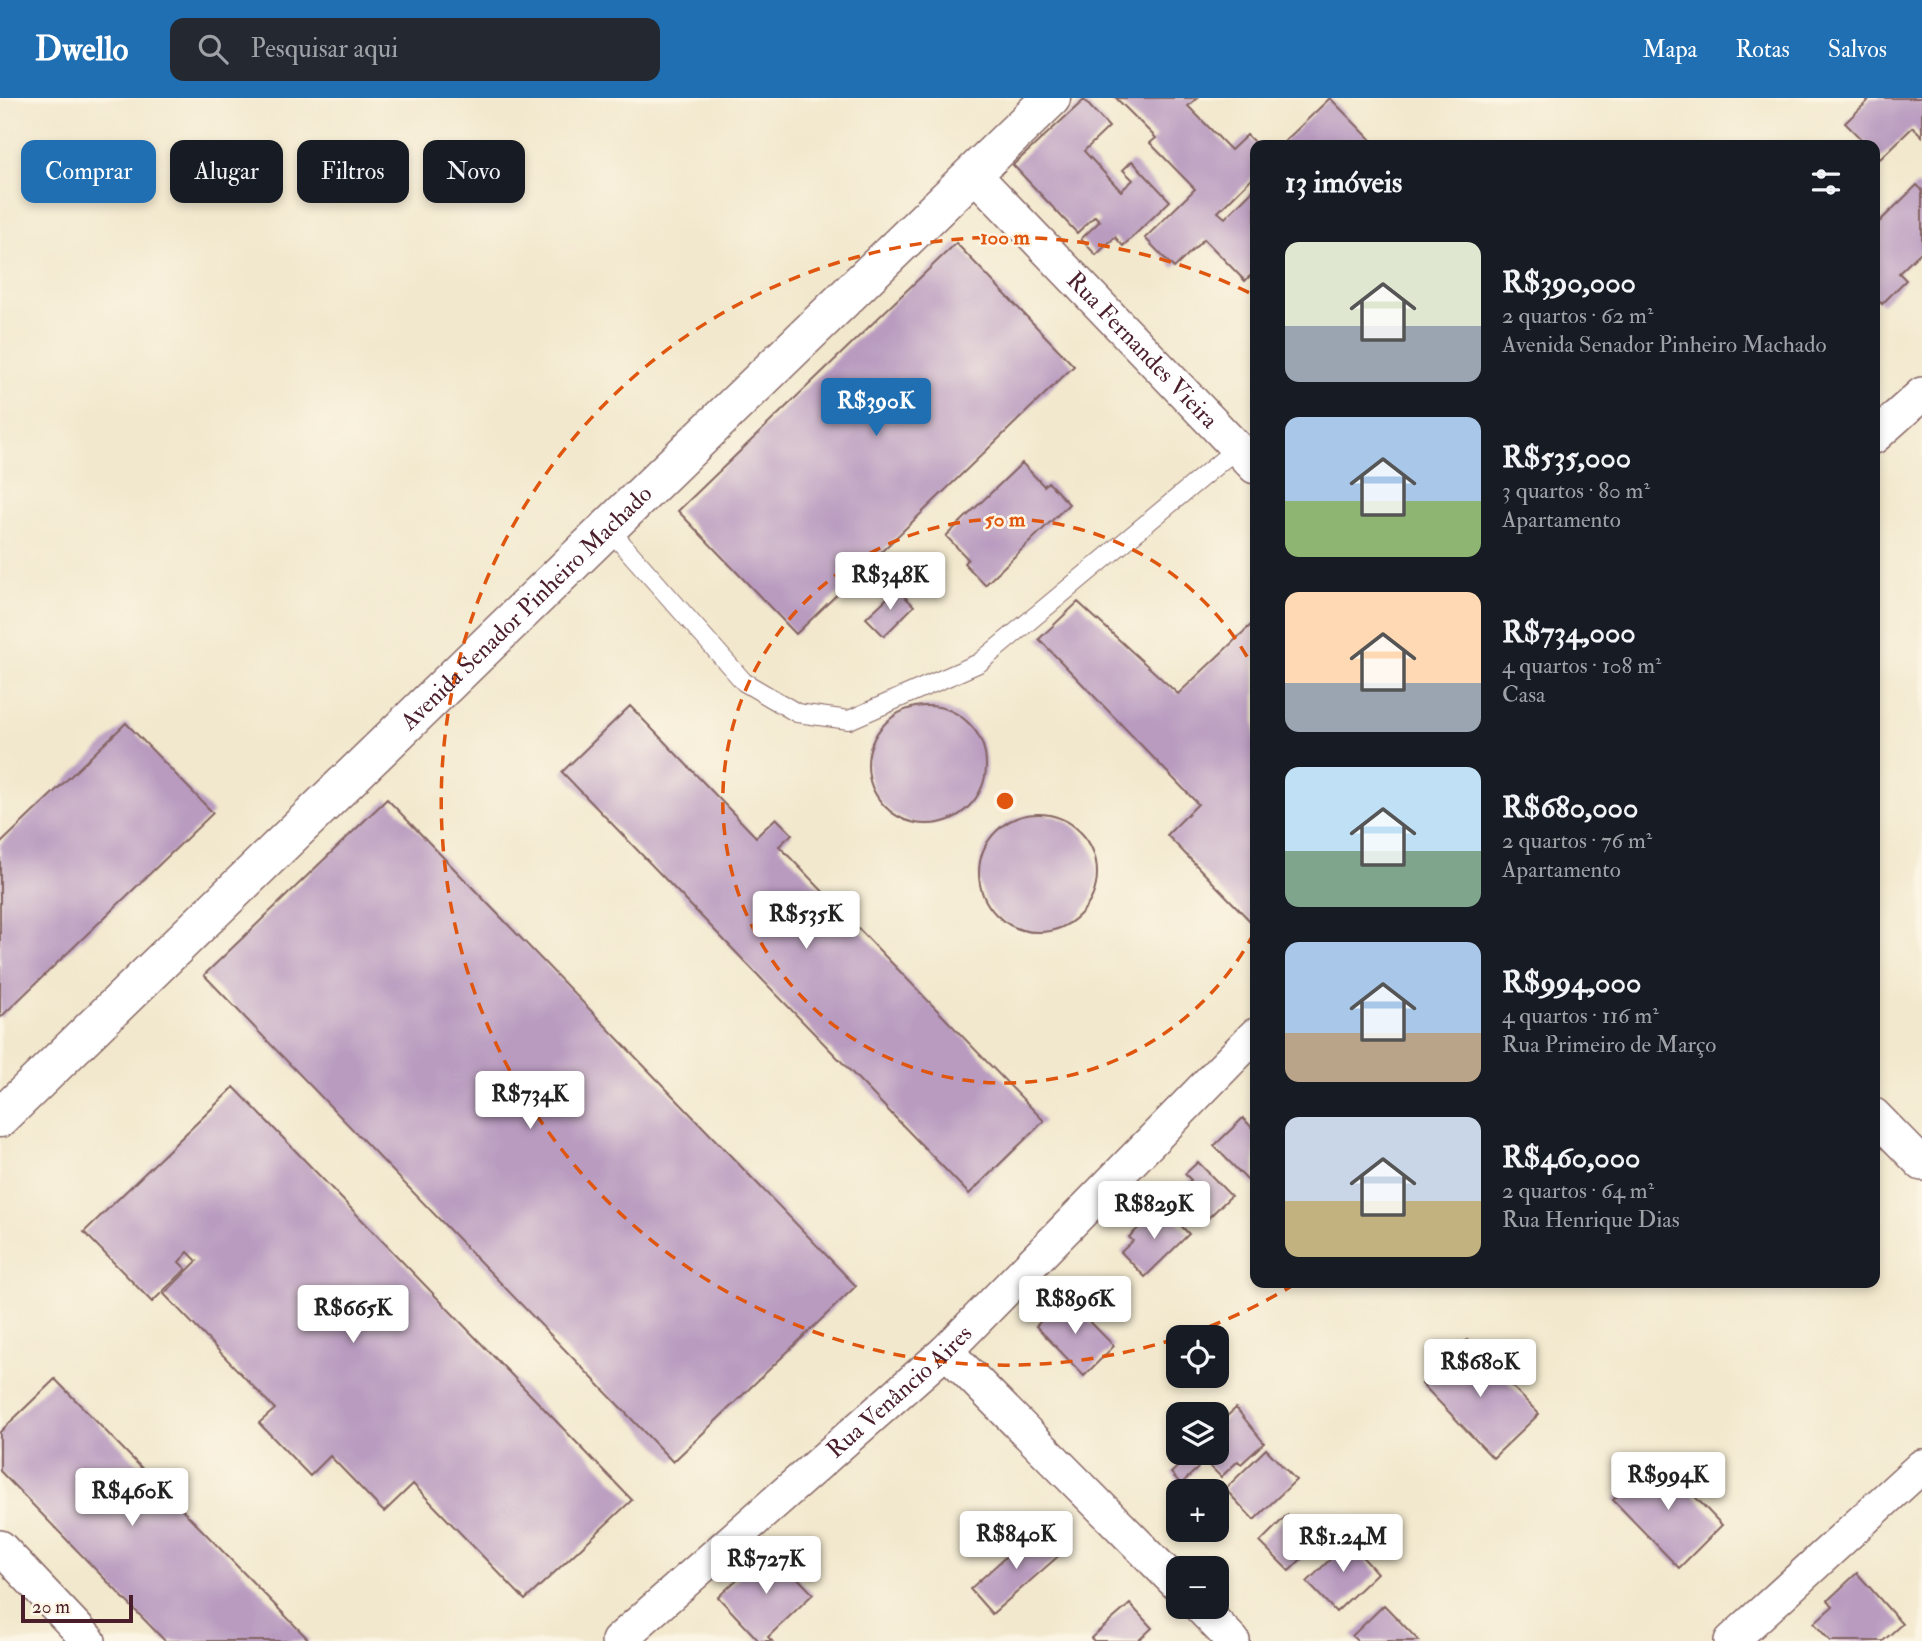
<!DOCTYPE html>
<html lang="pt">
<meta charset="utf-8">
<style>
:root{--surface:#171b24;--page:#242831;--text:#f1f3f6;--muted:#9ea1a6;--accent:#1f6fb2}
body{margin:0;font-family:"IM FELL Double Pica",serif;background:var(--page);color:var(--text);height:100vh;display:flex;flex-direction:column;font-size:26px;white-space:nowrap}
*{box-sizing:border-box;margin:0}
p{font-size:23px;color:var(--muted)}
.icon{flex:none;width:38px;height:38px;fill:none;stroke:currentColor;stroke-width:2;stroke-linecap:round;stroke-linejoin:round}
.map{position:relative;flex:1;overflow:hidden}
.panel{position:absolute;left:1250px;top:42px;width:630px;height:1148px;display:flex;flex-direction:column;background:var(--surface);border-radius:14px;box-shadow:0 4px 10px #0003}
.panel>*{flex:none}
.hud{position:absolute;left:21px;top:42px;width:665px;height:63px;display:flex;gap:14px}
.fabs{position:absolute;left:1166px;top:1227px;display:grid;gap:14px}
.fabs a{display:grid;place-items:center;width:63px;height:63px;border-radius:14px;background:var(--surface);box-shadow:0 4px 10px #0003;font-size:35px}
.scale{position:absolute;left:21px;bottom:18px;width:112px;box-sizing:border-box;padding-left:7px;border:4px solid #4a1f2b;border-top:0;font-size:19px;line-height:24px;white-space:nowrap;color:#4a1f2b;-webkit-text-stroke:5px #fcf5e5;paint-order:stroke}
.price{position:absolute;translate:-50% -60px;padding:0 16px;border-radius:7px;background:#fff;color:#222;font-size:23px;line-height:46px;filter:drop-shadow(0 2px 4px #0008)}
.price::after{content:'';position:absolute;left:50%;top:42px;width:21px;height:16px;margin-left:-10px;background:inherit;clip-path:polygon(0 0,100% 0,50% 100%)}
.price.active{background:var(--accent);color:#fff}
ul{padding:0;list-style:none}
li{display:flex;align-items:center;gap:21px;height:175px;padding:0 35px}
li span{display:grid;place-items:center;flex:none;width:196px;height:140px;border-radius:14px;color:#555}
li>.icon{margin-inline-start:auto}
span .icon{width:84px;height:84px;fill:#fffc;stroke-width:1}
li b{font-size:30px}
h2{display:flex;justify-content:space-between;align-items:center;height:84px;padding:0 35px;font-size:30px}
.pill{padding:0 24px;border-radius:14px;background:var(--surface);box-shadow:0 4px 10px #0003;font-size:24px;line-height:63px}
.pill.active{background:var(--accent);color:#fff}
header{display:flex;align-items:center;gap:42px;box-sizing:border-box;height:98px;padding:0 35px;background:var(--accent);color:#fff}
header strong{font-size:33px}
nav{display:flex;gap:38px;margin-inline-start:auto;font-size:24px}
.search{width:490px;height:63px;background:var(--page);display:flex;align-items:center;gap:18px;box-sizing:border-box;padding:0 24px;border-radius:14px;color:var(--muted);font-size:26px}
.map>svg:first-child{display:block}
.building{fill:#b99bc0}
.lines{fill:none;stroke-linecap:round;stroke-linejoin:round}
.lane-casing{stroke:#856564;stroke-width:20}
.street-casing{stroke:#856564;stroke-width:36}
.secondary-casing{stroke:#856564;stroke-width:41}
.lane{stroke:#fff;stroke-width:18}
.street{stroke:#fff;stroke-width:33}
.secondary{stroke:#fff;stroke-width:38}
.ring{fill:none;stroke:#e0560e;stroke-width:3.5;stroke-dasharray:12 9}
.labels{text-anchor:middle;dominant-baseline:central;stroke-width:5;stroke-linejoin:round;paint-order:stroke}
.street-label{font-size:24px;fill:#4a1f2b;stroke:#fcf5e5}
.centre{fill:#e0560e;stroke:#fcf5e5;stroke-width:3.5}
.ring-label{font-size:21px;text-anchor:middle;font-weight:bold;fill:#e0560e;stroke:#fcf5e5;stroke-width:5;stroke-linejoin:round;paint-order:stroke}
</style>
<header>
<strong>Dwello</strong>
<div class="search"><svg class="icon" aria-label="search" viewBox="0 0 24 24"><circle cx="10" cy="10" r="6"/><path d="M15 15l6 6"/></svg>Pesquisar aqui</div>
<nav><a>Mapa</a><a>Rotas</a><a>Salvos</a></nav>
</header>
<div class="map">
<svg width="1922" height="1543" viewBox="0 0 1922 1543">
<rect width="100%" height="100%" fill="#fcf5e5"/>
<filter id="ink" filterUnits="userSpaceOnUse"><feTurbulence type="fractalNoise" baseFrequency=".0143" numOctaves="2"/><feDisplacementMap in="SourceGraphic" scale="14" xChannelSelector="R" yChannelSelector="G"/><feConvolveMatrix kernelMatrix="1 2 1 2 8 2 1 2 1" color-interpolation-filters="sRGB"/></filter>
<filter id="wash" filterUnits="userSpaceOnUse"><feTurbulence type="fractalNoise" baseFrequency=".00686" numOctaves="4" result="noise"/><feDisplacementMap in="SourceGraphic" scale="28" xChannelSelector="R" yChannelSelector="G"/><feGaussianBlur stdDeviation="1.57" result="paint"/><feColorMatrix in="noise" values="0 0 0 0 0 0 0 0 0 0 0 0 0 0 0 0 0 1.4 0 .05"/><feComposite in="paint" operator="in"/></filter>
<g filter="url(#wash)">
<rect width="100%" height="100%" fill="#f2e8cd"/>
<g id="blocks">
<!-- building -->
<path class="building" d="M 1116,0 L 1197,0 L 1188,8 L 1231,52 L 1247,37 L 1257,47 L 1255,77 L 1218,114 L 1225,120 L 1255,90 L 1255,173 L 1245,183 L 1204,141 L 1174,170 L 1145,140 L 1195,91 L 1150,45 L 1156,40 Z
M 1330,0 L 1371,42 L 1366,47 L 1281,47 Z
M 1871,0 L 1922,0 L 1922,38 L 1913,29 L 1880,61 L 1874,55 L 1874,47 L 1867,47 L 1845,25 Z
M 1084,2 L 1109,29 L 1084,53 L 1121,93 L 1133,82 L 1123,72 L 1132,63 L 1170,103 L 1123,148 L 1115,139 L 1096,157 L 1081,141 L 1100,123 L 1095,118 L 1077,135 L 1013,67 Z
M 1917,87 L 1922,92 L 1922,153 L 1899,175 L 1906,182 L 1882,206 L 1874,198 L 1874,123 L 1877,126 Z
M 956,145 L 1074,268 L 796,536 L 678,413 Z
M 1022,365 L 1044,388 L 1048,384 L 1069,406 L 985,487 L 964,465 L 968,461 L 946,438 Z
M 897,491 L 914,508 L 884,538 L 866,520 Z
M 1078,504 L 1178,596 L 1255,523 L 1255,828 L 1167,737 L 1198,706 L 1039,541 Z
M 630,608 L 756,739 L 776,720 L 792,736 L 779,748 L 1044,1023 L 969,1096 L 562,674 Z
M868 667a59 59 0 1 1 118 0a59 59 0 1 1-118 0Z
M 126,625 L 213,715 L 0,920 L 0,746 Z
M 387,701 L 856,1188 L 673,1364 L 204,877 Z
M979 775a59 59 0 1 1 118 0a59 59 0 1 1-118 0Z
M 234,989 L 632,1402 L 525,1502 L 413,1386 L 384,1414 L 330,1358 L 310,1378 L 259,1325 L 275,1311 L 164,1196 L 197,1163 L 188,1154 L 179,1164 L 186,1171 L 152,1204 L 84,1134 Z
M 1243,1020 L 1255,1033 L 1255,1090 L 1214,1048 Z
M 1198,1064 L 1231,1098 L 1203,1125 L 1175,1097 L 1191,1082 L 1185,1076 Z
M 1162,1108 L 1189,1136 L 1145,1179 L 1121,1154 L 1133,1143 L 1129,1139 Z
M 1066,1199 L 1114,1248 L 1084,1278 L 1036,1228 Z
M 1467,1242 L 1539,1316 L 1493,1360 L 1422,1286 Z
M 55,1281 L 310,1543 L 165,1543 L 0,1373 L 0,1334 Z
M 1236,1310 L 1264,1345 L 1241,1366 L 1238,1363 L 1221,1379 L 1206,1364 L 1213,1358 L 1209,1354 L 1216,1354 L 1216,1328 Z
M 1266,1351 L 1296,1382 L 1254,1422 L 1225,1391 Z
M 1188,1359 L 1198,1370 L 1181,1386 L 1171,1375 Z
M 1657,1359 L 1722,1427 L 1679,1470 L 1613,1402 Z
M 1287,1417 L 1316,1447 L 1289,1473 L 1260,1444 Z
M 1039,1429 L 1062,1455 L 992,1516 L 970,1491 Z
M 1358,1434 L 1368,1445 L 1358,1454 L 1377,1475 L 1336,1514 L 1307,1484 Z
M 770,1451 L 813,1496 L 768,1539 L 772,1543 L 759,1543 L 718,1499 Z
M 1857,1475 L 1902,1526 L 1883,1543 L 1830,1543 L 1814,1525 L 1833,1508 L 1828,1502 Z
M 1130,1506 L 1152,1530 L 1138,1543 L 1094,1543 L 1091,1540 Z
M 1384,1507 L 1419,1543 L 1357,1543 L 1352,1538 Z"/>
</g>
</g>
<g filter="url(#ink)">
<use href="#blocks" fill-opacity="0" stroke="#856564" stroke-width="2"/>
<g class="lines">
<defs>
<path id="lane" d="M 608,430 L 744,584 L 797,615 L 849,622 L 979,565 L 1237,350"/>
<g id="street">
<path id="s1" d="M 973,75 L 1255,369"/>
<path d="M 1874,339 L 1922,296"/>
<path d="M 1874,1017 L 1922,1066"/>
<path d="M 946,1253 L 1178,1487"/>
<path d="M 0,1449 L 89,1543"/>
<path d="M 1199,1508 L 1233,1543"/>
<path id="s2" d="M 618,1543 L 946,1253 L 1255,937"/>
<path d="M 1731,1543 L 1922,1368"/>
</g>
<g id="secondary">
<path id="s3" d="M 0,1020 L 1051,0"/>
</g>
</defs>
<!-- lane casing -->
<use href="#lane" class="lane-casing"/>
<!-- street casing -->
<use href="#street" class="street-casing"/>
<!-- secondary casing -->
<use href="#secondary" class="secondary-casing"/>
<!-- lane -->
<use href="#lane" class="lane"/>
<!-- street -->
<use href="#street" class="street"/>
<!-- secondary -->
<use href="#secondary" class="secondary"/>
</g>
</g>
<!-- distance rings -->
<g class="ring">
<path d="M1254 835A282 282 0 1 1 1254 571"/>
<path d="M1295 1186A564 564 0 0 1 1184 1238M1175 1241A564 564 0 1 1 1252 196"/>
</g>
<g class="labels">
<!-- street labels -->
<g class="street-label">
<text stroke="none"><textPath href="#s1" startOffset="245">Rua Fernandes Vieira</textPath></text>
<text stroke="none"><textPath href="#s3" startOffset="733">Avenida Senador Pinheiro Machado</textPath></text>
<text stroke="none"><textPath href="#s2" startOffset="376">Rua Venâncio Aires</textPath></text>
</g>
</g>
<circle cx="1005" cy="703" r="10" class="centre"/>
<g class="ring-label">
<text x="1005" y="146">100 m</text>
<text x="1005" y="428">50 m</text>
</g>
</svg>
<div class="fabs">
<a><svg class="icon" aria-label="locate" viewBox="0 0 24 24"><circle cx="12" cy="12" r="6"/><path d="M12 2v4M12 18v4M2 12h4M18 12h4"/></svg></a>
<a><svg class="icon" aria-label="layers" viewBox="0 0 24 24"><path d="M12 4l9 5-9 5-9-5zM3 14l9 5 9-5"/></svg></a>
<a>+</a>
<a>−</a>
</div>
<div class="scale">20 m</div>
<b class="price active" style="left:876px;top:340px">R$390K</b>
<b class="price" style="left:890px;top:514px">R$348K</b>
<b class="price" style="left:806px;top:853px">R$535K</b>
<b class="price" style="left:530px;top:1033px">R$734K</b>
<b class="price" style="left:1154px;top:1143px">R$829K</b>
<b class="price" style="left:1075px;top:1238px">R$896K</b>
<b class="price" style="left:353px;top:1247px">R$665K</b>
<b class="price" style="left:1480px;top:1301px">R$680K</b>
<b class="price" style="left:1668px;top:1414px">R$994K</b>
<b class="price" style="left:132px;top:1430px">R$460K</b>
<b class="price" style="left:1016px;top:1473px">R$840K</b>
<b class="price" style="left:1343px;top:1476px">R$1.24M</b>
<b class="price" style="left:766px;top:1498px">R$727K</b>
<div class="hud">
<a class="pill active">Comprar</a>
<a class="pill">Alugar</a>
<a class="pill">Filtros</a>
<a class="pill">Novo</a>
</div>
<section class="panel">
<h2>13 imóveis<svg class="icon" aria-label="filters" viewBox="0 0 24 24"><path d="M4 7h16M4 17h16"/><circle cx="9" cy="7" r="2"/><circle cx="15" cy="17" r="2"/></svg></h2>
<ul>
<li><span style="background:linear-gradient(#dfe7d0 60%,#9aa5b1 0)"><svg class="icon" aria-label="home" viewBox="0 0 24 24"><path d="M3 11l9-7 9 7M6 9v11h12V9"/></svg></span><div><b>R$390,000</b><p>2 quartos · 62 m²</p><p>Avenida Senador Pinheiro Machado</p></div></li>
<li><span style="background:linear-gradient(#a9c7e8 60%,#8fb573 0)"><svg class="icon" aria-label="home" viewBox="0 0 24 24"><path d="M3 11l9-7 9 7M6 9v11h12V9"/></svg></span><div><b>R$535,000</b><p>3 quartos · 80 m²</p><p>Apartamento</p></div></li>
<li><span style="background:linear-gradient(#ffd9b3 65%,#9aa5b1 0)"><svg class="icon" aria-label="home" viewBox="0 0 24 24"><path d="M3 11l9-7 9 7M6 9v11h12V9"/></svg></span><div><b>R$734,000</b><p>4 quartos · 108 m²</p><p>Casa</p></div></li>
<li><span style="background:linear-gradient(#bfe0f5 60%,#7fa58c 0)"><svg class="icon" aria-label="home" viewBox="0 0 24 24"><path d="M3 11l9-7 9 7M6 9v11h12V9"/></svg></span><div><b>R$680,000</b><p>2 quartos · 76 m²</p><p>Apartamento</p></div></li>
<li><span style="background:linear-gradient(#a9c7e8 65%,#b9a48a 0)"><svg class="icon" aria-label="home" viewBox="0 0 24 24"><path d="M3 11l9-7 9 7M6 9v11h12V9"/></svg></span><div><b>R$994,000</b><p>4 quartos · 116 m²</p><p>Rua Primeiro de Março</p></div></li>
<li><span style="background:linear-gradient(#c9d6e8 60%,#c2b280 0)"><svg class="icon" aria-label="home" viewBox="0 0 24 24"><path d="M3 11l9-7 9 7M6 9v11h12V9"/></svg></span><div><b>R$460,000</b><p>2 quartos · 64 m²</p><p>Rua Henrique Dias</p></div></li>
</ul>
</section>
</div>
